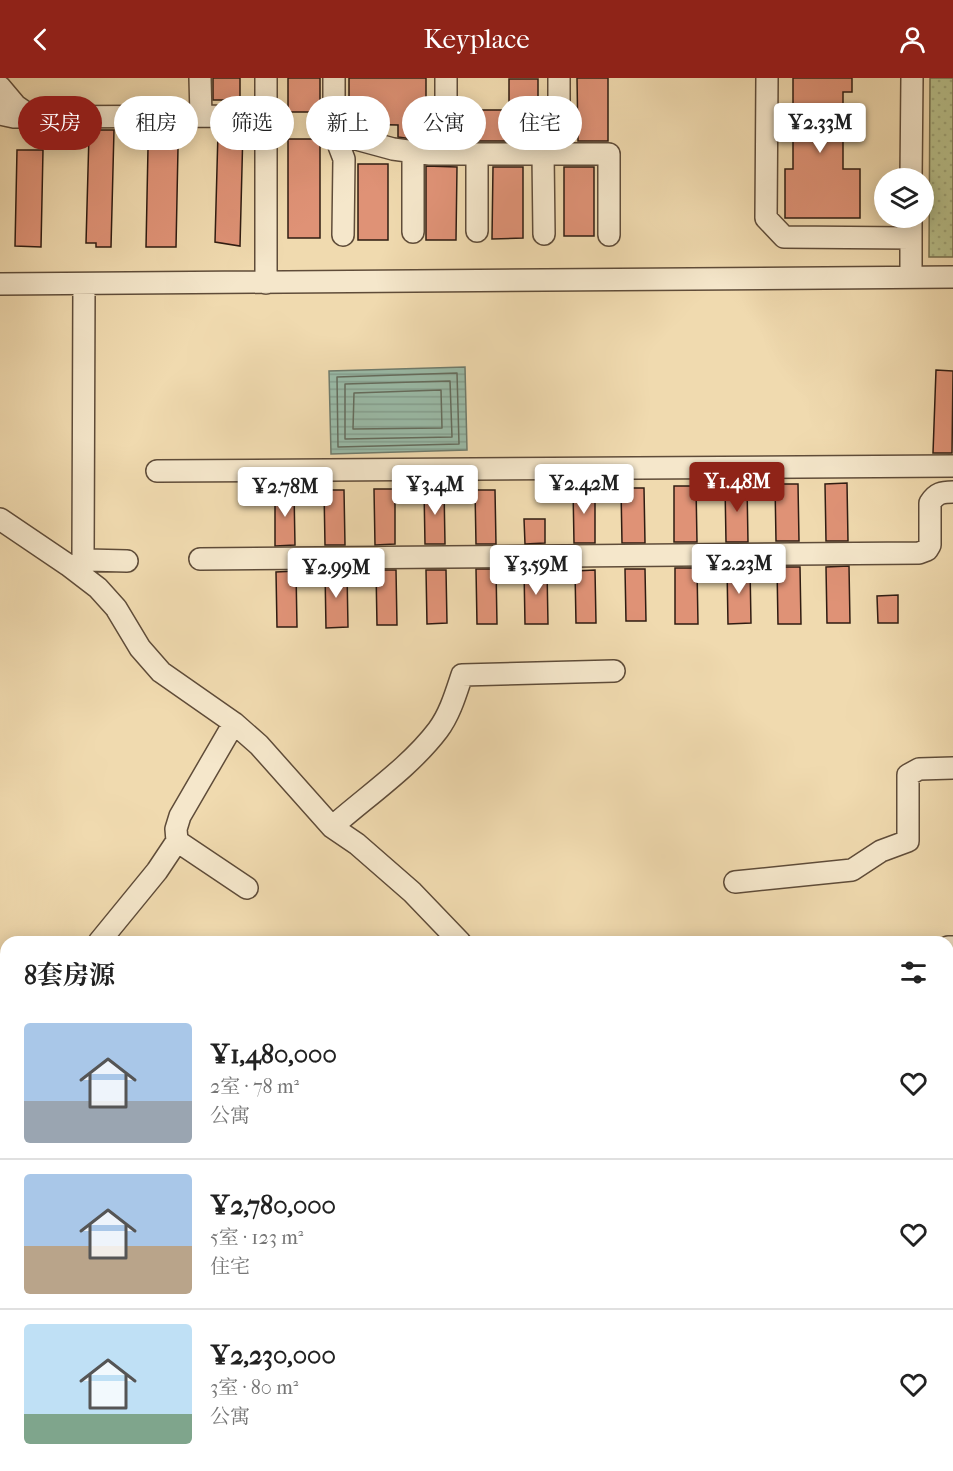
<!DOCTYPE html>
<html lang="zh">
<meta charset="utf-8">
<style>
:root{--surface:#fff;--page:#f6f6f6;--text:#222;--muted:#767676;--line:#e0e0e0;--accent:#8f2418}
body{margin:0;font-family:"IM FELL French Canon","Noto Serif SC",serif;background:var(--page);color:var(--text);height:100vh;display:flex;flex-direction:column;font-size:22px;white-space:nowrap}
*{box-sizing:border-box;margin:0}
p{font-size:20px;color:var(--muted)}
.icon{flex:none;width:33px;height:33px;fill:none;stroke:currentColor;stroke-width:2;stroke-linecap:round;stroke-linejoin:round}
.map{position:relative;flex:1;overflow:hidden}
.panel{position:absolute;left:0px;top:858px;width:954px;height:536px;display:flex;flex-direction:column;background:var(--surface);border-radius:18px 18px 0 0;box-shadow:0 3px 15px #0003}
.panel>*{flex:none}
.banner{position:absolute;left:18px;top:18px;width:600px;height:54px;display:flex;gap:12px}
.fabs{position:absolute;left:874px;top:90px;display:grid;gap:12px}
.fabs a{display:grid;place-items:center;width:60px;height:60px;border-radius:50%;background:var(--surface);box-shadow:0 3px 15px #0003;font-size:30px}
.price{position:absolute;translate:-50% -51px;padding:0 14px;border-radius:6px;background:#fff;color:#222;font-size:20px;line-height:39px;filter:drop-shadow(0 2px 3px #0008)}
.price::after{content:'';position:absolute;left:50%;top:36px;width:18px;height:14px;margin-left:-9px;background:inherit;clip-path:polygon(0 0,100% 0,50% 100%)}
.price.on{background:var(--accent);color:#fff}
ul{padding:0;list-style:none}
li{display:flex;align-items:center;gap:18px;height:150px;padding:0 24px}
li+li{border-top:2px solid var(--line)}
li span{display:grid;place-items:center;flex:none;width:168px;height:120px;border-radius:6px;color:#555}
li>.icon{margin-inline-start:auto}
span .icon{width:72px;height:72px;fill:#fffc;stroke-width:1}
li b{font-size:26px}
h2{display:flex;justify-content:space-between;align-items:center;height:72px;padding:0 24px;font-size:26px}
.pill{padding:0 21px;border-radius:27px;background:var(--surface);box-shadow:0 3px 15px #0003;font-size:21px;line-height:54px}
.pill.on{background:var(--accent);color:#fff}
header{display:flex;justify-content:space-between;align-items:center;height:78px;padding:0 24px;background:var(--accent);color:#fff;font-size:27px;font-weight:600}
.map>svg:first-child{display:block}
.grass{fill:url(#grass-dots);stroke:#746e4e;stroke-width:1.5}
.water{fill:url(#water-rules);stroke:#6f7b6c;stroke-width:1.5}
.lines{fill:none;stroke-linecap:round;stroke-linejoin:round}
.shore{stroke:#646c5d;stroke-width:1.5}
.building{fill:#df9276;stroke:#2f1c12;stroke-width:1.5}
.minor-casing{stroke:#5f4c39;stroke-width:24}
.minor{stroke:#f5e7cb;stroke-width:21}
</style>
<header><svg class="icon" aria-label="back" viewBox="0 0 24 24"><path d="M15 5l-7 7 7 7"/></svg>Keyplace<svg class="icon" aria-label="person" viewBox="0 0 24 24"><circle cx="12" cy="8" r="4"/><path d="M4 21q1-7 8-7t8 7"/></svg></header>
<div class="map">
<svg width="953" height="1393" viewBox="0 0 953 1393">
<defs>
<pattern id="grass-dots" width="8" height="8" patternUnits="userSpaceOnUse" patternTransform="scale(1.5)"><rect width="8" height="8" fill="#b8c08b"/><path d="M2 2h.1M6 6h.1" fill="none" stroke="#9ea477" stroke-width="1.8" stroke-linecap="round"/></pattern>
<pattern id="water-rules" width="6" height="5" patternUnits="userSpaceOnUse" patternTransform="scale(1.5)"><rect width="6" height="5" fill="#9abba8"/><path d="M0 2.5h6" fill="none" stroke="#85a090"/></pattern>
</defs>
<rect width="100%" height="100%" fill="#f0daaf"/>
<filter id="stains"><feTurbulence type="fractalNoise" baseFrequency=".00333" numOctaves="4"/><feColorMatrix values="0 0 0 0 .2 0 0 0 0 .09 0 0 0 0 .02 0 0 0 .5 -.17"/></filter>
<radialGradient id="worn" r=".72"><stop offset=".6" stop-color="#630" stop-opacity="0"/><stop offset="1" stop-color="#630" stop-opacity=".3"/></radialGradient>
<!-- grass -->
<path class="grass" d="M 930,0 L 953,0 L 953,179 L 929,179 Z"/>
<!-- water -->
<path class="water" d="M 465,289 L 467,372 L 331,376 L 329,293 Z"/>
<g class="lines">
<!-- shore -->
<path class="shore" d="M 457,295 L 459,366 L 338,369 L 337,299 Z
M 450,303 L 452,359 L 345,361 L 345,306 Z
M 441,312 L 442,350 L 353,351 L 354,315 Z"/>
</g>
<!-- building -->
<path class="building" d="M 213,0 L 240,0 L 240,22 L 213,22 Z
M 288,0 L 320,0 L 320,34 L 288,34 Z
M 349,0 L 426,0 L 426,63 L 398,59 L 398,47 L 349,46 Z
M 577,0 L 608,0 L 608,63 L 578,63 Z
M 793,0 L 852,0 L 852,14 L 843,14 L 843,91 L 860,91 L 860,140 L 785,140 L 785,91 L 793,91 Z
M 509,1 L 538,1 L 538,63 L 461,63 L 461,32 L 509,32 Z
M 228,51 L 243,51 L 240,168 L 215,164 L 218,54 L 228,55 Z
M 99,52 L 114,52 L 111,169 L 96,169 L 96,165 L 86,165 L 89,56 L 98,56 Z
M 288,61 L 320,61 L 320,160 L 288,160 Z
M 148,70 L 178,70 L 176,169 L 146,169 Z
M 17,72 L 43,72 L 41,169 L 15,168 Z
M 358,86 L 388,86 L 388,162 L 358,162 Z
M 426,88 L 457,89 L 456,162 L 426,162 Z
M 493,89 L 523,89 L 523,160 L 492,161 Z
M 564,89 L 594,89 L 594,158 L 564,158 Z
M 936,292 L 953,293 L 952,375 L 933,375 Z
M 847,405 L 848,463 L 826,463 L 825,406 Z
M 747,406 L 748,464 L 726,464 L 725,407 Z
M 775,406 L 798,406 L 799,463 L 776,463 Z
M 674,408 L 696,408 L 697,464 L 674,464 Z
M 595,409 L 595,465 L 574,465 L 573,410 Z
M 444,410 L 445,466 L 425,466 L 424,411 Z
M 621,410 L 644,410 L 645,465 L 622,465 Z
M 374,411 L 395,411 L 395,466 L 375,467 Z
M 324,412 L 344,412 L 345,467 L 325,467 Z
M 475,412 L 495,412 L 496,466 L 476,466 Z
M 275,413 L 294,413 L 295,467 L 275,468 Z
M 524,441 L 545,441 L 545,465 L 525,466 Z
M 849,488 L 850,545 L 827,545 L 826,489 Z
M 727,489 L 750,489 L 751,545 L 728,546 Z
M 777,489 L 800,489 L 801,546 L 778,546 Z
M 675,490 L 697,490 L 698,546 L 675,546 Z
M 476,491 L 496,491 L 497,546 L 477,546 Z
M 524,491 L 547,491 L 548,546 L 525,546 Z
M 625,491 L 645,491 L 646,543 L 626,543 Z
M 376,492 L 396,492 L 397,547 L 377,547 Z
M 426,492 L 446,492 L 447,545 L 427,546 Z
M 595,492 L 596,545 L 576,545 L 575,493 Z
M 296,493 L 297,549 L 277,549 L 276,494 Z
M 325,493 L 347,493 L 348,549 L 326,550 Z
M 898,517 L 898,545 L 878,545 L 877,518 Z"/>
<g class="lines">
<defs>
<path id="minor" d="M 200,0 L 201,38
M 334,0 L 334,55 L 344,81 L 343,157
M 559,0 L 559,76
M 767,0 L 766,140 L 784,159 L 911,160
M 0,9 L 16,28 L 32,39
M 0,36 L 14,39 L 266,38
M 334,55 L 393,71 L 430,76 L 609,76 L 609,157
M 413,75 L 413,154
M 446,76 L 446,0
M 477,76 L 477,153
M 543,76 L 544,156
M 911,100 L 912,0
M 911,199 L 911,140
M 266,205 L 266,0
M 0,206 L 953,199
M 84,207 L 83,479 L 87,482 L 127,483
M 157,393 L 953,388
M 0,441 L 68,487 L 98,510 L 116,530 L 140,570 L 161,594 L 234,645 L 259,667 L 332,749 L 357,766 L 412,814 L 460,864
M 200,481 L 919,475 L 927,472 L 930,467 L 930,425 C 936,415 942,414 953,414
M 332,749 C 367,718 410,689 438,652 C 450,636 456,615 462,597 L 614,593
M 177,763 L 247,810
M 735,804 L 852,792 L 881,773 L 908,763 L 908,697 L 919,691 L 953,690
M 99,864 L 157,793 L 177,763 L 176,751 L 180,738 L 234,645
M 948,869 L 953,869
M 948,960 L 953,960
M 948,1010 L 953,1010
M 0,1084 L 6,1086
M 948,1110 L 953,1109
M 948,1283 L 953,1282
M 0,1325 L 6,1327
M 183,1388 L 194,1391
M 579,1388 L 580,1393
M 454,1393 L 456,1388"/>
</defs>
<!-- minor casing -->
<use href="#minor" class="minor-casing"/>
<!-- minor -->
<use href="#minor" class="minor"/>
</g>
<rect width="100%" height="100%" filter="url(#stains)"/>
<rect width="100%" height="100%" fill="url(#worn)"/>
</svg>
<div class="fabs">
<a><svg class="icon" aria-label="layers" viewBox="0 0 24 24"><path d="M12 4l9 5-9 5-9-5zM3 14l9 5 9-5"/></svg></a>
</div>
<b class="price" style="left:820px;top:76px">¥2.33M</b>
<b class="price on" style="left:737px;top:435px">¥1.48M</b>
<b class="price" style="left:584px;top:437px">¥2.42M</b>
<b class="price" style="left:435px;top:438px">¥3.4M</b>
<b class="price" style="left:285px;top:440px">¥2.78M</b>
<b class="price" style="left:739px;top:517px">¥2.23M</b>
<b class="price" style="left:536px;top:518px">¥3.59M</b>
<b class="price" style="left:336px;top:521px">¥2.99M</b>
<div class="banner">
<a class="pill on">买房</a>
<a class="pill">租房</a>
<a class="pill">筛选</a>
<a class="pill">新上</a>
<a class="pill">公寓</a>
<a class="pill">住宅</a>
</div>
<section class="panel">
<h2>8套房源<svg class="icon" aria-label="filters" viewBox="0 0 24 24"><path d="M4 7h16M4 17h16"/><circle cx="9" cy="7" r="2"/><circle cx="15" cy="17" r="2"/></svg></h2>
<ul>
<li><span style="background:linear-gradient(#a9c7e8 65%,#9aa5b1 0)"><svg class="icon" aria-label="home" viewBox="0 0 24 24"><path d="M3 11l9-7 9 7M6 9v11h12V9"/></svg></span><div><b>¥1,480,000</b><p>2室 · 78 m²</p><p>公寓</p></div><svg class="icon" aria-label="heart" viewBox="0 0 24 24"><path d="M12 20l-8-8c-3-5 5-10 8-4 3-6 11-1 8 4z"/></svg></li>
<li><span style="background:linear-gradient(#a9c7e8 60%,#b9a48a 0)"><svg class="icon" aria-label="home" viewBox="0 0 24 24"><path d="M3 11l9-7 9 7M6 9v11h12V9"/></svg></span><div><b>¥2,780,000</b><p>5室 · 123 m²</p><p>住宅</p></div><svg class="icon" aria-label="heart" viewBox="0 0 24 24"><path d="M12 20l-8-8c-3-5 5-10 8-4 3-6 11-1 8 4z"/></svg></li>
<li><span style="background:linear-gradient(#bfe0f5 75%,#7fa58c 0)"><svg class="icon" aria-label="home" viewBox="0 0 24 24"><path d="M3 11l9-7 9 7M6 9v11h12V9"/></svg></span><div><b>¥2,230,000</b><p>3室 · 80 m²</p><p>公寓</p></div><svg class="icon" aria-label="heart" viewBox="0 0 24 24"><path d="M12 20l-8-8c-3-5 5-10 8-4 3-6 11-1 8 4z"/></svg></li>
</ul>
</section>
</div>
